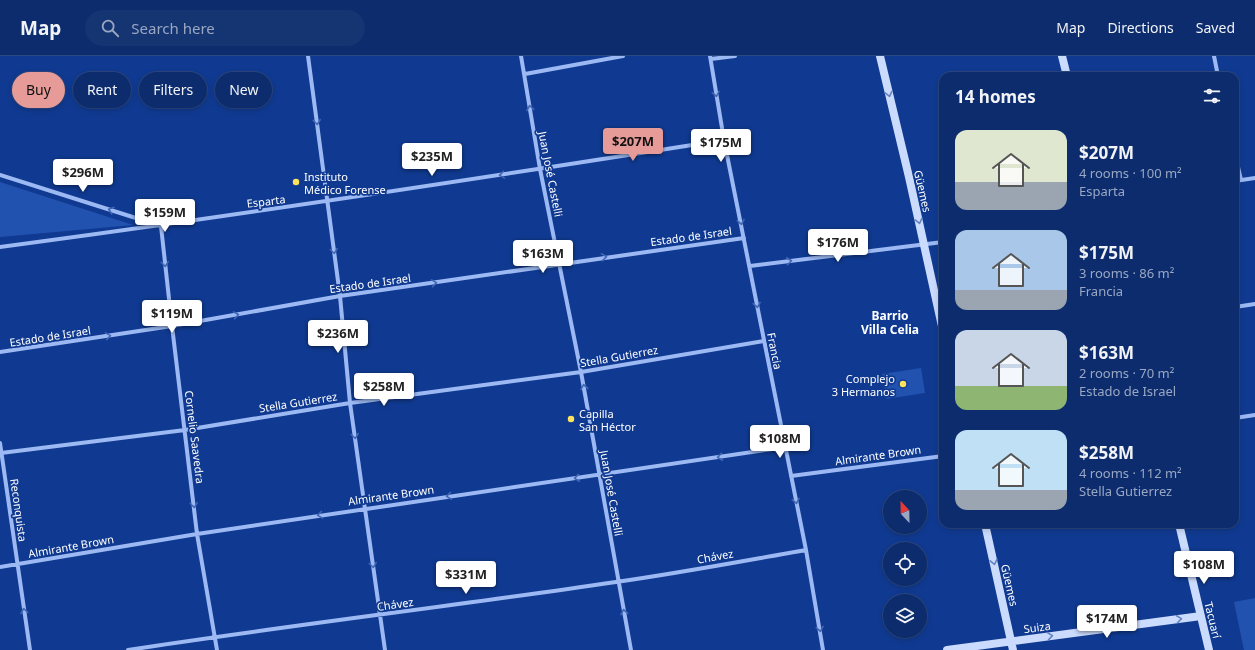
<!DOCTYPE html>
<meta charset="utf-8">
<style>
:root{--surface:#0c2c6d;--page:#153472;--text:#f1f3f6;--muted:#9aa7c2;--line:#2c4880;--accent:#e69b98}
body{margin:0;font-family:"Noto Sans",sans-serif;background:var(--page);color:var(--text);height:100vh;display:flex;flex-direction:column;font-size:15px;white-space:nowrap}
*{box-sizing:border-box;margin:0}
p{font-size:13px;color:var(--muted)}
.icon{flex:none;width:22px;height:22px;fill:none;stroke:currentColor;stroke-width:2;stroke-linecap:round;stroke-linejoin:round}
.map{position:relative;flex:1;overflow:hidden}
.details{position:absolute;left:939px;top:16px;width:300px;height:456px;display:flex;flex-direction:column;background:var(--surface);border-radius:12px;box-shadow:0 2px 6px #0003,0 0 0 1px var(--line)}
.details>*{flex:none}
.banner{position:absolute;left:12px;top:16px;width:380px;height:36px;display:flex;gap:8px}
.needle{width:26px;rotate:338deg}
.tools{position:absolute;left:883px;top:434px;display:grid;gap:8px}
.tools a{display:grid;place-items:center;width:44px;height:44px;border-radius:50%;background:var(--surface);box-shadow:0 2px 6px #0003,0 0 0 1px var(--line);font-size:20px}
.price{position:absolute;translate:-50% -34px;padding:0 9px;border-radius:4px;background:#fff;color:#222;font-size:13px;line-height:26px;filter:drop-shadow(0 1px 2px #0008)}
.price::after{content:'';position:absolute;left:50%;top:24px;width:12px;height:9px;margin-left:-6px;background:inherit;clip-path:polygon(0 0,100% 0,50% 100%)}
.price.selected{background:var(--accent);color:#111}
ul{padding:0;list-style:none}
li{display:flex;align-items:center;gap:12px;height:100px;padding:0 16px}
li span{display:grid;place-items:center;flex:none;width:112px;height:80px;border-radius:12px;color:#555}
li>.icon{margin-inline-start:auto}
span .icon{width:48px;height:48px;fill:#fffc;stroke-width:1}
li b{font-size:17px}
h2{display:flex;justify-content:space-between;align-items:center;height:48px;padding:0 16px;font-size:17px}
.pill{padding:0 14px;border-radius:18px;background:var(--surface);box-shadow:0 2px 6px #0003,0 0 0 1px var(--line);font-size:14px;line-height:36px}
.pill.selected{background:var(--accent);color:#111}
header{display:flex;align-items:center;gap:24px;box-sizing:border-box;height:56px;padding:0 20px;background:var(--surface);border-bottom:1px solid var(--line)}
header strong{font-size:19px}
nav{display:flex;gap:22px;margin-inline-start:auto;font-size:14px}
.search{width:280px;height:36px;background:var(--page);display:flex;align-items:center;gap:10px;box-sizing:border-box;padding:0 14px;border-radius:22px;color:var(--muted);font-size:15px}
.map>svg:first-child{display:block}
.park{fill:#2252b0}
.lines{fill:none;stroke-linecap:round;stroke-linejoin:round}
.street{stroke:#9cb9f3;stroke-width:4}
.secondary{stroke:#cbdbfd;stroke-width:8}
.oneway{stroke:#4166b3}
.oneway2{stroke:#6482c2}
.poi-dot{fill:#ffe35d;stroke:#103a91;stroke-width:1.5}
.labels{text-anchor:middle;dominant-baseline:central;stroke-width:3.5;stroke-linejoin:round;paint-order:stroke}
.street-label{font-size:11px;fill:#fff;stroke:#103a91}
.poi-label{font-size:11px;fill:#fff;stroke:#103a91;text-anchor:start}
.neighbourhood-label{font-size:12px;font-weight:bold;fill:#fff;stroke:#103a91}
</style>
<header>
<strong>Map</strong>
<div class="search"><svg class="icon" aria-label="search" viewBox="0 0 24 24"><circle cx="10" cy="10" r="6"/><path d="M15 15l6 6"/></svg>Search here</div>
<nav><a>Map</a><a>Directions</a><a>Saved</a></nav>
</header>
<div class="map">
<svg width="1255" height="594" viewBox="0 0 1255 594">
<rect width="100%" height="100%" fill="#103a91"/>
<!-- park -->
<path class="park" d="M 0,126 L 133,169 L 0,181 Z
M 921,312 L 925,337 L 886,343 L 882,318 Z
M 1255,542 L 1255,594 L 1244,594 L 1234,546 Z"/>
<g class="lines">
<!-- street -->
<path class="street" d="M 308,0 L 340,240 L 350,347 L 385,594
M 521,0 L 540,113 L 581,316 L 631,594
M 710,0 L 724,84 L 806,494 L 823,594
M 1214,0 L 1218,20
M 711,3 L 735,0
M 525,18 L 623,0
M 1235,98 L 1241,124
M 0,119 L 161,170 L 172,270 L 197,478 L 217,594
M 1235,125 L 1255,122
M 0,191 C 242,159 483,122 724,84
M 750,210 L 943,186
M 1235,251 L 1255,248
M 0,296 L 172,270 L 340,240 L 744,182
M 1235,362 L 1255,359
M 0,387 L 30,594
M 1,397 L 185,374 L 350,347 L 581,316 L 764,285
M 791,420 L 943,400
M 0,511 L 197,478 L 786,391
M 128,594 C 291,569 454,550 616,526 C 680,517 743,505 806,494"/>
<!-- secondary -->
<path class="secondary" d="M 880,0 L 909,121 L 943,275
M 1062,0 L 1067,20
M 985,468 L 1013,594
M 1179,468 L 1209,594
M 947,594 L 1201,560"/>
</g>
<!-- one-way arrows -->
<defs><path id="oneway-chevron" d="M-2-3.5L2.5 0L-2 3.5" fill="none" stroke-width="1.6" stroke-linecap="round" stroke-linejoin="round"/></defs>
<g class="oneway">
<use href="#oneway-chevron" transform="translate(716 38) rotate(80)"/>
<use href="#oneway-chevron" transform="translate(530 52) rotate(-99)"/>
<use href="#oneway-chevron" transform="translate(317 66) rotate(83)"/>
<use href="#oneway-chevron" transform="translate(502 119) rotate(171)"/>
<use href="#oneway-chevron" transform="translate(111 154) rotate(-162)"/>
<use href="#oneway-chevron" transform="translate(741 166) rotate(79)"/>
<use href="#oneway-chevron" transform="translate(334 195) rotate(82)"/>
<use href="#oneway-chevron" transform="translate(604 201) rotate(-8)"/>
<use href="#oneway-chevron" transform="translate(789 205) rotate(-7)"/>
<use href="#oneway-chevron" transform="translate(165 208) rotate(84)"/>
<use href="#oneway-chevron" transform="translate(434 227) rotate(-9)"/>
<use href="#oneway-chevron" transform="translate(757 249) rotate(80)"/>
<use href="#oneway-chevron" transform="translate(236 259) rotate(-10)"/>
<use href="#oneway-chevron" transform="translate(108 280) rotate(-9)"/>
<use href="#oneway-chevron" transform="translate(584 331) rotate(-100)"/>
<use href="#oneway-chevron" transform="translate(355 380) rotate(82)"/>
<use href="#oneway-chevron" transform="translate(720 401) rotate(172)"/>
<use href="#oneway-chevron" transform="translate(577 422) rotate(172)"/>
<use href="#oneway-chevron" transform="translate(449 440) rotate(172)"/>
<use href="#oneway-chevron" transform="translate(796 445) rotate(79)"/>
<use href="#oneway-chevron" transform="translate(194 449) rotate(83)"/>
<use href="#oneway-chevron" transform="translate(320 459) rotate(171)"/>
<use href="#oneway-chevron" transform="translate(373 509) rotate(82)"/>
<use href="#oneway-chevron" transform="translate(24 555) rotate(-99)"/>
<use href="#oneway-chevron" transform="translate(624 556) rotate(-101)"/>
<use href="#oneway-chevron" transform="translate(820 573) rotate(80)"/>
</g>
<g class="oneway2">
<use href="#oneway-chevron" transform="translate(889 38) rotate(77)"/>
<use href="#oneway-chevron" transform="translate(919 165) rotate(77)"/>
<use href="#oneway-chevron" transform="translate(994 506) rotate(77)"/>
<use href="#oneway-chevron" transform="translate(1179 563) rotate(-8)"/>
<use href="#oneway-chevron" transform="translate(1050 580) rotate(-8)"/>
</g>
<!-- markers -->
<g class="poi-dot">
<circle cx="296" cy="126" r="4"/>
<circle cx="903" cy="328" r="4"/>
<circle cx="571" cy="363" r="4"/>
</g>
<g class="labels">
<!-- street labels -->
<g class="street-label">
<text transform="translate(551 118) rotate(79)">Juan José Castelli</text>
<text transform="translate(923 135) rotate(77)">Güemes</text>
<text transform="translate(266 145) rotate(-7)">Esparta</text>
<text transform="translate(691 180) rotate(-8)">Estado de Israel</text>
<text transform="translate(370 227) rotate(-8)">Estado de Israel</text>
<text transform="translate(50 280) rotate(-9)">Estado de Israel</text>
<text transform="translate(775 295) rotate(79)">Francia</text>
<text transform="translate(619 300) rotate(-10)">Stella Gutierrez</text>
<text transform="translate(298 346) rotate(-9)">Stella Gutierrez</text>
<text transform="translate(195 381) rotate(83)">Cornelio Saavedra</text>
<text transform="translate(878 399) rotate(-8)">Almirante Brown</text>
<text transform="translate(612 437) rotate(80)">Juan José Castelli</text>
<text transform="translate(391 439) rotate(-8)">Almirante Brown</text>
<text transform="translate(19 454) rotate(82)">Reconquista</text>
<text transform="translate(71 490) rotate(-10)">Almirante Brown</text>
<text transform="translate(715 500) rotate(-10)">Chávez</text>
<text transform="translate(1010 529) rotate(77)">Güemes</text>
<text transform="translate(395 548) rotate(-8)">Chávez</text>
<text transform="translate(1213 564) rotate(76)">Tacuarí</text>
<text transform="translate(1037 571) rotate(-8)">Suiza</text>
</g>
<!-- poi labels -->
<g class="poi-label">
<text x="304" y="120">Instituto<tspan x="304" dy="13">Médico Forense</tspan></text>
<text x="895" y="322" text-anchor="end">Complejo<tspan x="895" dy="13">3 Hermanos</tspan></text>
<text x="579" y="357">Capilla<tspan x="579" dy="13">San Héctor</tspan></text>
</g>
<!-- neighbourhood labels -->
<g class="neighbourhood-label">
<text x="890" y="259">Barrio<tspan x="890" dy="14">Villa Celia</tspan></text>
</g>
</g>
</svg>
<div class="tools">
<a><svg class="needle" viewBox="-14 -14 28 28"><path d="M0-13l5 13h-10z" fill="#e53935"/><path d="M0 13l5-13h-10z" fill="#9aa7c2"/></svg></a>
<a><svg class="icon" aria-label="locate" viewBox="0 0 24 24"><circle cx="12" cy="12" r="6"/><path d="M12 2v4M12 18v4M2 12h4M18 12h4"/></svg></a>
<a><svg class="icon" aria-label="layers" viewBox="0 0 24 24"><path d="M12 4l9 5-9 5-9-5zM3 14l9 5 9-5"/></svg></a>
</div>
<b class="price selected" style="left:633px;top:106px">$207M</b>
<b class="price" style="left:721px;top:107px">$175M</b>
<b class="price" style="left:432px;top:121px">$235M</b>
<b class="price" style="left:83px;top:137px">$296M</b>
<b class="price" style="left:165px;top:177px">$159M</b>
<b class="price" style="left:838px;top:207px">$176M</b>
<b class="price" style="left:543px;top:218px">$163M</b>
<b class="price" style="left:172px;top:278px">$119M</b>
<b class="price" style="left:338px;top:298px">$236M</b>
<b class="price" style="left:384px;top:351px">$258M</b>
<b class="price" style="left:780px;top:403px">$108M</b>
<b class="price" style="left:1204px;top:529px">$108M</b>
<b class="price" style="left:466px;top:539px">$331M</b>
<b class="price" style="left:1107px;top:583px">$174M</b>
<div class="banner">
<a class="pill selected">Buy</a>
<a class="pill">Rent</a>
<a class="pill">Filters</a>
<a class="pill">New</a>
</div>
<section class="details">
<h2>14 homes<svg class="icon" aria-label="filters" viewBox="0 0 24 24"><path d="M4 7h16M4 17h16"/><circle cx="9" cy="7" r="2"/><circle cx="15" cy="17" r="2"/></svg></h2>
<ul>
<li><span style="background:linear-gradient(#dfe7d0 65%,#9aa5b1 0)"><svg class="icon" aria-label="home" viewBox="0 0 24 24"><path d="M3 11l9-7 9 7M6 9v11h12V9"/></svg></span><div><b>$207M</b><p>4 rooms · 100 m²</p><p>Esparta</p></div></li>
<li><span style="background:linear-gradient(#a9c7e8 75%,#9aa5b1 0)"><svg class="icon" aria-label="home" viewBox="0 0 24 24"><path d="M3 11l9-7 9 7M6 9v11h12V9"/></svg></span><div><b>$175M</b><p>3 rooms · 86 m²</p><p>Francia</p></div></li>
<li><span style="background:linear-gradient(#c9d6e8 70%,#8fb573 0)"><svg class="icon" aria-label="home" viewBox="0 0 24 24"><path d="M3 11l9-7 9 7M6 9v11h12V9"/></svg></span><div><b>$163M</b><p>2 rooms · 70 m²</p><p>Estado de Israel</p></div></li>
<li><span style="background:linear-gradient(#bfe0f5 75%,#9aa5b1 0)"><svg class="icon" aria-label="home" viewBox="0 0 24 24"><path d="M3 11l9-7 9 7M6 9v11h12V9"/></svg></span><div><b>$258M</b><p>4 rooms · 112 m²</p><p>Stella Gutierrez</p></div></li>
</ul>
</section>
</div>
